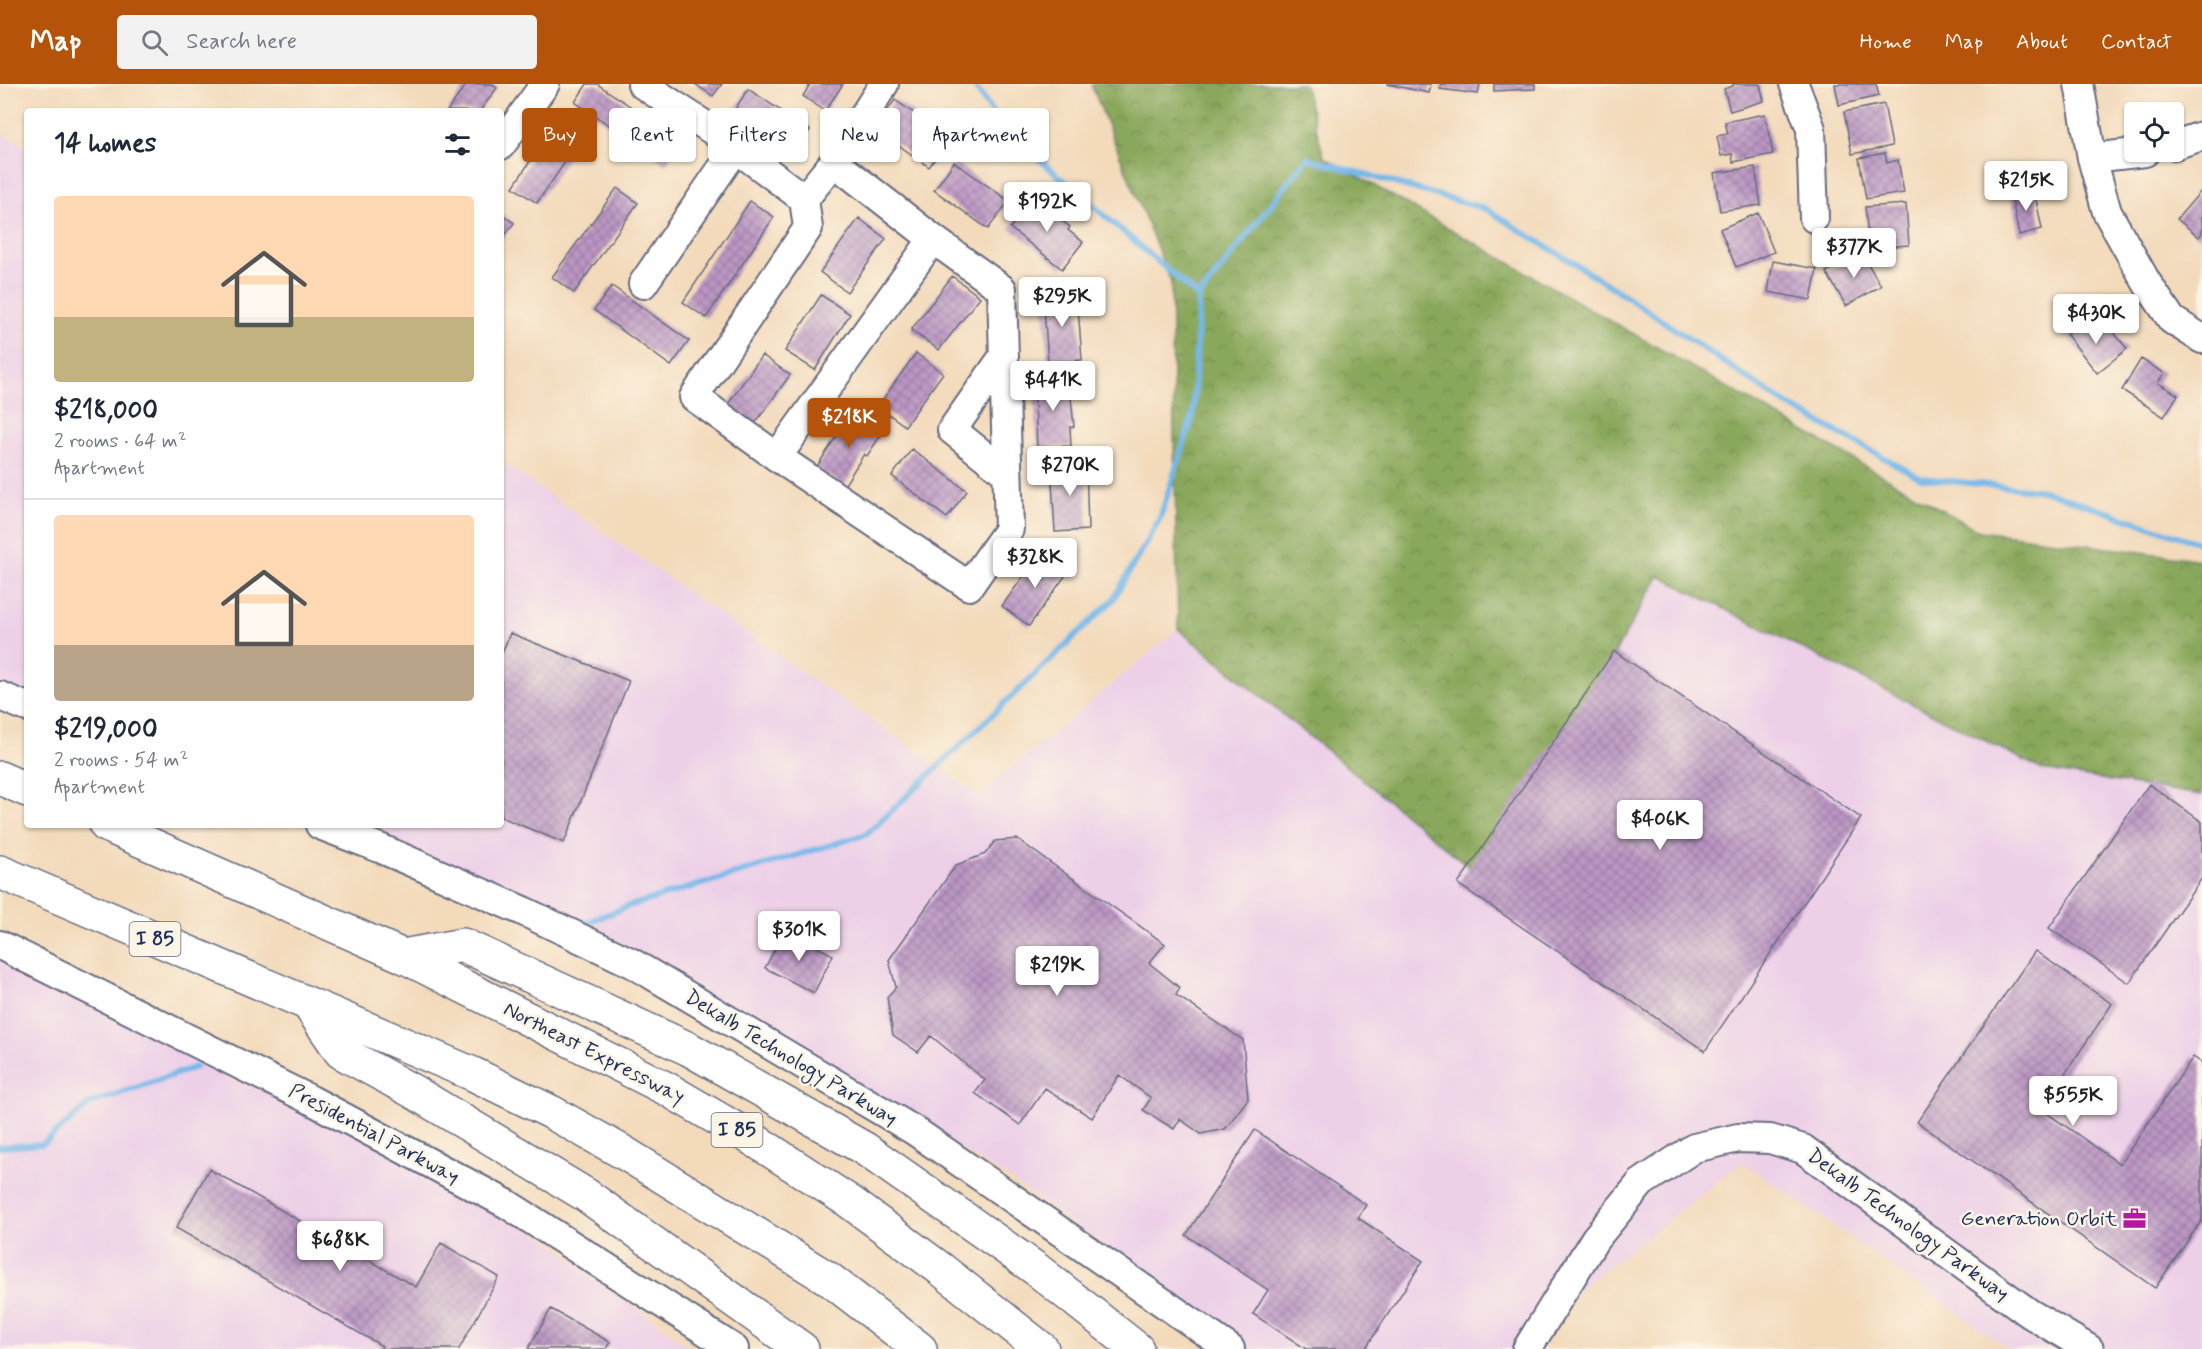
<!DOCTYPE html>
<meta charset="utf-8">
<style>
:root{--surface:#fff;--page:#f2f2f3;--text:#1f2937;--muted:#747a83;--line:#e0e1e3;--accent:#b45309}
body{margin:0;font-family:Mynerve,sans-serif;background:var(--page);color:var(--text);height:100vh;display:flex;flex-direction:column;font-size:22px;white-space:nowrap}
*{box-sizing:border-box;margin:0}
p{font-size:20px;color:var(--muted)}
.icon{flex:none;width:33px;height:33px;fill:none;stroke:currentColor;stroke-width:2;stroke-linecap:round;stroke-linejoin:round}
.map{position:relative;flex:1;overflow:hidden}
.panel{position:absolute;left:24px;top:24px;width:480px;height:720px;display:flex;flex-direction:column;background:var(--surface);border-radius:6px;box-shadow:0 2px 4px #0004}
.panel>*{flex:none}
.guide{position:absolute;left:522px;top:24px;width:570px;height:54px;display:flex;gap:12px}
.controls{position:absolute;left:2124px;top:18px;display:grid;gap:12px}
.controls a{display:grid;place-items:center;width:60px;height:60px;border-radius:6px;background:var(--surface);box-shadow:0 2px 4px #0004;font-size:30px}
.price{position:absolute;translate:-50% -51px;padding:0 14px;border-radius:6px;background:#fff;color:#222;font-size:20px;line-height:39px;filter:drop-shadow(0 2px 3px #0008)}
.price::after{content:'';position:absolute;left:50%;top:36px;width:18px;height:14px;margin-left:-9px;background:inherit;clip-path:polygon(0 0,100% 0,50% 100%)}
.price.current{background:var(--accent);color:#fff}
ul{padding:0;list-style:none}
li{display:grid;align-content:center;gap:12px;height:318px;padding:0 30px}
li+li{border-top:2px solid var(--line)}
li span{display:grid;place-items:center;height:186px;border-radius:6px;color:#555}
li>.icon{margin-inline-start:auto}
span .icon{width:108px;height:108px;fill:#fffc;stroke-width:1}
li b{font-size:26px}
h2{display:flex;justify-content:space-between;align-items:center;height:72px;padding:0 30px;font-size:26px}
.tag{padding:0 21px;border-radius:6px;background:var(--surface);box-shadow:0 2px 4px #0004;font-size:21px;line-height:54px}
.tag.current{background:var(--accent);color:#fff}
header{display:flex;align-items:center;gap:36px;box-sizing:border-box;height:84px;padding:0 30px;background:var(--accent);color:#fff}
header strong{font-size:28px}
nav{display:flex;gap:33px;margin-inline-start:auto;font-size:21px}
.search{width:420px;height:54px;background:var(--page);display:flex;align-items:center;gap:15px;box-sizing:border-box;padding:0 21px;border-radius:6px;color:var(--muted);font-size:22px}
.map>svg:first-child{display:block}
.built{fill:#edd0e8}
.forest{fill:url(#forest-crowns);stroke:#526c5c;stroke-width:1.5}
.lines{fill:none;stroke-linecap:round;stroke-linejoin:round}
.stream{stroke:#74b8ea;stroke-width:6}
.building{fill:url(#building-cross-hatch)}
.minor-casing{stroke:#676b7f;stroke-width:32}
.highway-casing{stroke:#676b7f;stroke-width:36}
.minor{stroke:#fff;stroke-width:28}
.highway{stroke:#fff;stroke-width:33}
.labels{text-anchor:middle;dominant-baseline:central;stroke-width:5;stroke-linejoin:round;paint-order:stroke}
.shield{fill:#fcf5e5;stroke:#5e6a86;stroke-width:1.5}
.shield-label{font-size:20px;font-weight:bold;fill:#1b2f5e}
.street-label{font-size:21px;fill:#1b2f5e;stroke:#fcf5e5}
.poi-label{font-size:21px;fill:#1b2f5e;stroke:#fcf5e5;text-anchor:end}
</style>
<header>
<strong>Map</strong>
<div class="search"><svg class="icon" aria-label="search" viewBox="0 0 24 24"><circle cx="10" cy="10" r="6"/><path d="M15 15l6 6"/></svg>Search here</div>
<nav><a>Home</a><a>Map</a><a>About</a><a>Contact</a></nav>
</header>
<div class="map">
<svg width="2202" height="1265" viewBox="0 0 2202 1265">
<defs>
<pattern id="forest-crowns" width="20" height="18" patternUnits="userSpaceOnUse" patternTransform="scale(1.5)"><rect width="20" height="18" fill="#8aa85b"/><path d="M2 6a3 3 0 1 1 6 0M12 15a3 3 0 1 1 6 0" fill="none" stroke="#70894e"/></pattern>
<pattern id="building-cross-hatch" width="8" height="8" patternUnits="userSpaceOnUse" patternTransform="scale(1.5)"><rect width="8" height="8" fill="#bc97c4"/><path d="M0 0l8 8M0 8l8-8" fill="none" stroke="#987ca2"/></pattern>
</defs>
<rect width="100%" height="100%" fill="#fcf5e5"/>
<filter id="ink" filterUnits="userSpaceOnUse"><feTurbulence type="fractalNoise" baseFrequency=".0167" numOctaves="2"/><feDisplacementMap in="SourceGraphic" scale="12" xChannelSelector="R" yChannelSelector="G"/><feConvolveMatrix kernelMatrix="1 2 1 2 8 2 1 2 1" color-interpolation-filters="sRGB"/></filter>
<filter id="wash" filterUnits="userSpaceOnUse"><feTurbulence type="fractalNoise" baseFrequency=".008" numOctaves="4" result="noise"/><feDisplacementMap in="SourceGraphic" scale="24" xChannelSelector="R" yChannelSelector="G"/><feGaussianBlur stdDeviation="1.35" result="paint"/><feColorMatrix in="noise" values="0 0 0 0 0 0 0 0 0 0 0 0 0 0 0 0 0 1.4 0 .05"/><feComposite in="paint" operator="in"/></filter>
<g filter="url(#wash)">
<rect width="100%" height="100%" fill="#f3dabb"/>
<!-- built -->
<path class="built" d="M 0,48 L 27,65 L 27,624 L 0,613 Z
M 501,377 L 979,712 L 1178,545 L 1484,795 L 1659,492 L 2043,686 L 2202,711 L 2202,1265 L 2009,1265 L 1742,1078 L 1579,1205 L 1542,1265 L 1246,1265 L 1002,1089 L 724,931 L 330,741 L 501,741 Z
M 0,868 L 445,1079 L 691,1265 L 0,1265 Z"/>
<!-- forest -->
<path class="forest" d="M 1091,0 L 1304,0 L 1324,73 L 1979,447 L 2202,476 L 2202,711 L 2043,686 L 1659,492 L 1484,795 L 1178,545 L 1171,198 Z"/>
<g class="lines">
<!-- stream -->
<path class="stream" d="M 973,0 L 1004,45 L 1199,213
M 583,840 L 629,822 L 867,750 L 1113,516 L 1160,434 L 1193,331 L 1199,213 L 1307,74 L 1486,125 L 1615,205 L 1786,320 L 1921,394 L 2045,407 L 2202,460
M 0,1063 L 43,1060 L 89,1020 L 196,983"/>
</g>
<g id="blocks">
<!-- building -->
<path class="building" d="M 467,0 L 492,0 L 497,4 L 480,27 L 447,27 Z
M 587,0 L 597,0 L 682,57 L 666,80 L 575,18 Z
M 695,0 L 722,0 L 713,12 Z
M 810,0 L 843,0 L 825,27 L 803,12 Z
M 1387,0 L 1431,0 L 1429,9 Z
M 1441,0 L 1480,0 L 1478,10 L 1440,5 Z
M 1494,0 L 1535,0 L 1535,5 L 1494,7 Z
M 1733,0 L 1760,0 L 1764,17 L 1730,27 L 1724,5 L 1733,2 Z
M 1835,0 L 1876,0 L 1879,12 L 1839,21 Z
M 748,5 L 810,46 L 796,68 L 733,28 Z
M 895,16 L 950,54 L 929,83 L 875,44 Z
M 1884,20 L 1892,62 L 1852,70 L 1844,28 Z
M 1765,30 L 1773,70 L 1733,78 L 1732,70 L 1721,72 L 1717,52 L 1728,50 L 1725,38 Z
M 558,35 L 583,52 L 537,119 L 513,103 Z
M 1885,69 L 1887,79 L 1898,76 L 1904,109 L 1866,115 L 1859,74 Z
M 954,78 L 1009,117 L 988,145 L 934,106 Z
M 1755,83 L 1761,121 L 1720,127 L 1714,89 Z
M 617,104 L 638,119 L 574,209 L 552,193 Z
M 2034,106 L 2042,145 L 2019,151 L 2011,111 Z
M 2200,108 L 2202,110 L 2202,149 L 2199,153 L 2177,135 Z
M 1033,114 L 1070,143 L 1068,146 L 1083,158 L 1062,185 L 1010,144 Z
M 750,117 L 774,133 L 706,234 L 683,218 Z
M 1906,120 L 1909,161 L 1869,164 L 1865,123 Z
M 1758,129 L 1774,168 L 1736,183 L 1720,145 Z
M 501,130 L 514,139 L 501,157 Z
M 859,134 L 886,155 L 847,208 L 820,188 Z
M 1861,168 L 1881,202 L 1846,222 L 1826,188 Z
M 1773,177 L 1817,185 L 1811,216 L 1768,208 Z
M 952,192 L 980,213 L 939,266 L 911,246 Z
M 612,202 L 689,257 L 671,282 L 594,226 Z
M 1077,209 L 1082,276 L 1048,278 L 1043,211 Z
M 821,211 L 850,230 L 815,286 L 785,267 Z
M 2086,235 L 2099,252 L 2110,243 L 2127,265 L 2097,289 L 2066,250 Z
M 916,269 L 943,289 L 905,342 L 878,322 Z
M 762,271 L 790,291 L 751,345 L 724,326 Z
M 2141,275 L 2164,289 L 2158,299 L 2178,311 L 2164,333 L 2122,306 Z
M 1069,294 L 1074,343 L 1070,343 L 1071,362 L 1037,363 L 1034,296 Z
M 852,328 L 883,348 L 867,372 L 864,370 L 844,402 L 816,384 Z
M 912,365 L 967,407 L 947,434 L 892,392 Z
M 1086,379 L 1088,446 L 1055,448 L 1051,381 Z
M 1041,468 L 1068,488 L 1029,542 L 1002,522 Z
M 510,549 L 629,597 L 564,759 L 501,733 L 501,572 Z
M 1614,567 L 1861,734 L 1705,967 L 1458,800 Z
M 2149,700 L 2202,738 L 2202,794 L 2129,899 L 2049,844 Z
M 1017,755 L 1165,860 L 1149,879 L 1180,904 L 1176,911 L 1243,956 L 1248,1015 L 1225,1045 L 1201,1050 L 1180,1035 L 1174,1045 L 1143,1026 L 1151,1014 L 1119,991 L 1092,1034 L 1045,1004 L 1020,1041 L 975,1009 L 985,996 L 931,952 L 918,968 L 893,951 L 887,913 L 896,903 L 889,876 L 956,781 L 985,770 L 995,757 Z
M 785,846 L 833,871 L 814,909 L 765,884 Z
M 2035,867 L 2112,920 L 2041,1025 L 2120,1080 L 2193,973 L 2202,979 L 2202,1136 L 2155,1204 L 1917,1038 Z
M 1255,1046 L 1366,1121 L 1358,1134 L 1423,1177 L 1365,1265 L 1306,1265 L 1253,1230 L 1268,1206 L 1186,1151 Z
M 209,1085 L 416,1203 L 441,1159 L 499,1193 L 459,1265 L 380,1265 L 382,1262 L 176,1144 Z
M 551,1225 L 610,1258 L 606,1265 L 528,1265 Z"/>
</g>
</g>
<g filter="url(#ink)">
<use href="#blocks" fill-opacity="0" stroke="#676b7f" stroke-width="1.5"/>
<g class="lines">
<defs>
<path id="minor" d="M 642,0 L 712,46 L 804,115
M 1794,0 L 1811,45 L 1814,134
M 2079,0 L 2092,74 L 2107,128 L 2147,199 L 2172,236 L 2202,255
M 501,61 L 545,0
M 2174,61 L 2202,52
M 2092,74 L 2145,68
M 834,78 L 933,155 L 1002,205 L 1009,445 L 969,502 L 777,373 L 694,313 L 808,144 L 804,115 L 834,78 L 884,0
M 643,200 L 736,64
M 1004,272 L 952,346 L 1007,390
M 777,373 L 933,155
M 0,612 L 27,623
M 320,741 L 382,765 L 523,827 L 632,879 L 915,1047 L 1230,1265
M 0,861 L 311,1016 L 507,1120 L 734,1265
M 1527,1265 L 1595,1155 L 1641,1099 L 1694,1064 L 1738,1054 L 1770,1055 L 1803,1065 L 2029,1229 L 2089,1265"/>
<path id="highway" d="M 0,694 L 27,706
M 106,741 L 403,872 L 667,1005 L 756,1057 L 850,1118 L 942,1186 L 1042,1265
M 0,788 L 473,990 L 551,1028 L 626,1070 L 829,1195 L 920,1265
M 403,872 L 463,861 L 689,965 L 865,1065 L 1036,1185 L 1137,1265
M 309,921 L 341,968 L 414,1008 L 586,1111 L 802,1265"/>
</defs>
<!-- minor casing -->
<use href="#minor" class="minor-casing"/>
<!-- highway casing -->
<use href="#highway" class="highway-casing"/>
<!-- minor -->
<use href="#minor" class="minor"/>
<!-- highway -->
<use href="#highway" class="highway"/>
</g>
</g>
<!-- icons -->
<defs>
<symbol id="office-bare" viewBox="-9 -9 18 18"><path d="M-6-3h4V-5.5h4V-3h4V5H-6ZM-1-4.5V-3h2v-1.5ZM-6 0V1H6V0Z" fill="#b5179e" stroke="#fcf5e5" stroke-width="2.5" paint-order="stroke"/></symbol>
</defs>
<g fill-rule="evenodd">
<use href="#office-bare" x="2118" y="1118" width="33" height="33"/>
</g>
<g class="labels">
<!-- shield labels -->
<g class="shield">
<rect x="129.5" y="838" width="51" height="34" rx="4.5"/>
<rect x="711.5" y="1029" width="51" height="34" rx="4.5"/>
</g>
<g class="shield-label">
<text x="155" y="855">I 85</text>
<text x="737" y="1046">I 85</text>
</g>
<!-- street labels -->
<g class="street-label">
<text transform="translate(594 969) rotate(27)">Northeast Expressway</text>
<text transform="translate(791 974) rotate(31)">Dekalb Technology Parkway</text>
<text transform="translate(374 1050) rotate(28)">Presidential Parkway</text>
<text transform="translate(1908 1141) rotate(36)">Dekalb Technology Parkway</text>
</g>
<!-- poi labels -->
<g class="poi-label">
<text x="2117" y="1135">Generation Orbit</text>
</g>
</g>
</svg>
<div class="controls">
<a><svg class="icon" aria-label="locate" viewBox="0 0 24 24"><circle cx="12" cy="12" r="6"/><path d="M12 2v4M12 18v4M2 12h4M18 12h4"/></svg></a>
</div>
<b class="price" style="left:2026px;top:128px">$215K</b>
<b class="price" style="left:1047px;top:149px">$192K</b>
<b class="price" style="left:1854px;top:195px">$377K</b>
<b class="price" style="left:1062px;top:244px">$295K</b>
<b class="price" style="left:2096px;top:261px">$430K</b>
<b class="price" style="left:1053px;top:328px">$441K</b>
<b class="price current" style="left:849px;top:365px">$218K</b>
<b class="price" style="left:1070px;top:413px">$270K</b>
<b class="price" style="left:1035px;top:505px">$328K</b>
<b class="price" style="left:1660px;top:767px">$406K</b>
<b class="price" style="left:799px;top:878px">$301K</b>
<b class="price" style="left:1057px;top:913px">$219K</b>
<b class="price" style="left:2073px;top:1043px">$555K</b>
<b class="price" style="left:340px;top:1188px">$688K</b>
<div class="guide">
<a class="tag current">Buy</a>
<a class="tag">Rent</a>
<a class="tag">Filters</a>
<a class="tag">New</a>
<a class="tag">Apartment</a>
</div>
<section class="panel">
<h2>14 homes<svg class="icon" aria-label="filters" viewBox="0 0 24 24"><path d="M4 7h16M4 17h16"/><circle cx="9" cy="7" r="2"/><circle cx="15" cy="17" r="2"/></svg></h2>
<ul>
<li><span style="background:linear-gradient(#ffd9b3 65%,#c2b280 0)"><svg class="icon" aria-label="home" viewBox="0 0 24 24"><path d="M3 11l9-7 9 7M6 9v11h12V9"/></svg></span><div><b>$218,000</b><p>2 rooms · 64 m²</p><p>Apartment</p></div></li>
<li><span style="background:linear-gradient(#ffd9b3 70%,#b9a48a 0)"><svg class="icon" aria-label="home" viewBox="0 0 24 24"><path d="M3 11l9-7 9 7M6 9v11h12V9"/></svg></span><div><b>$219,000</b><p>2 rooms · 54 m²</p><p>Apartment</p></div></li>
</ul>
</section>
</div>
